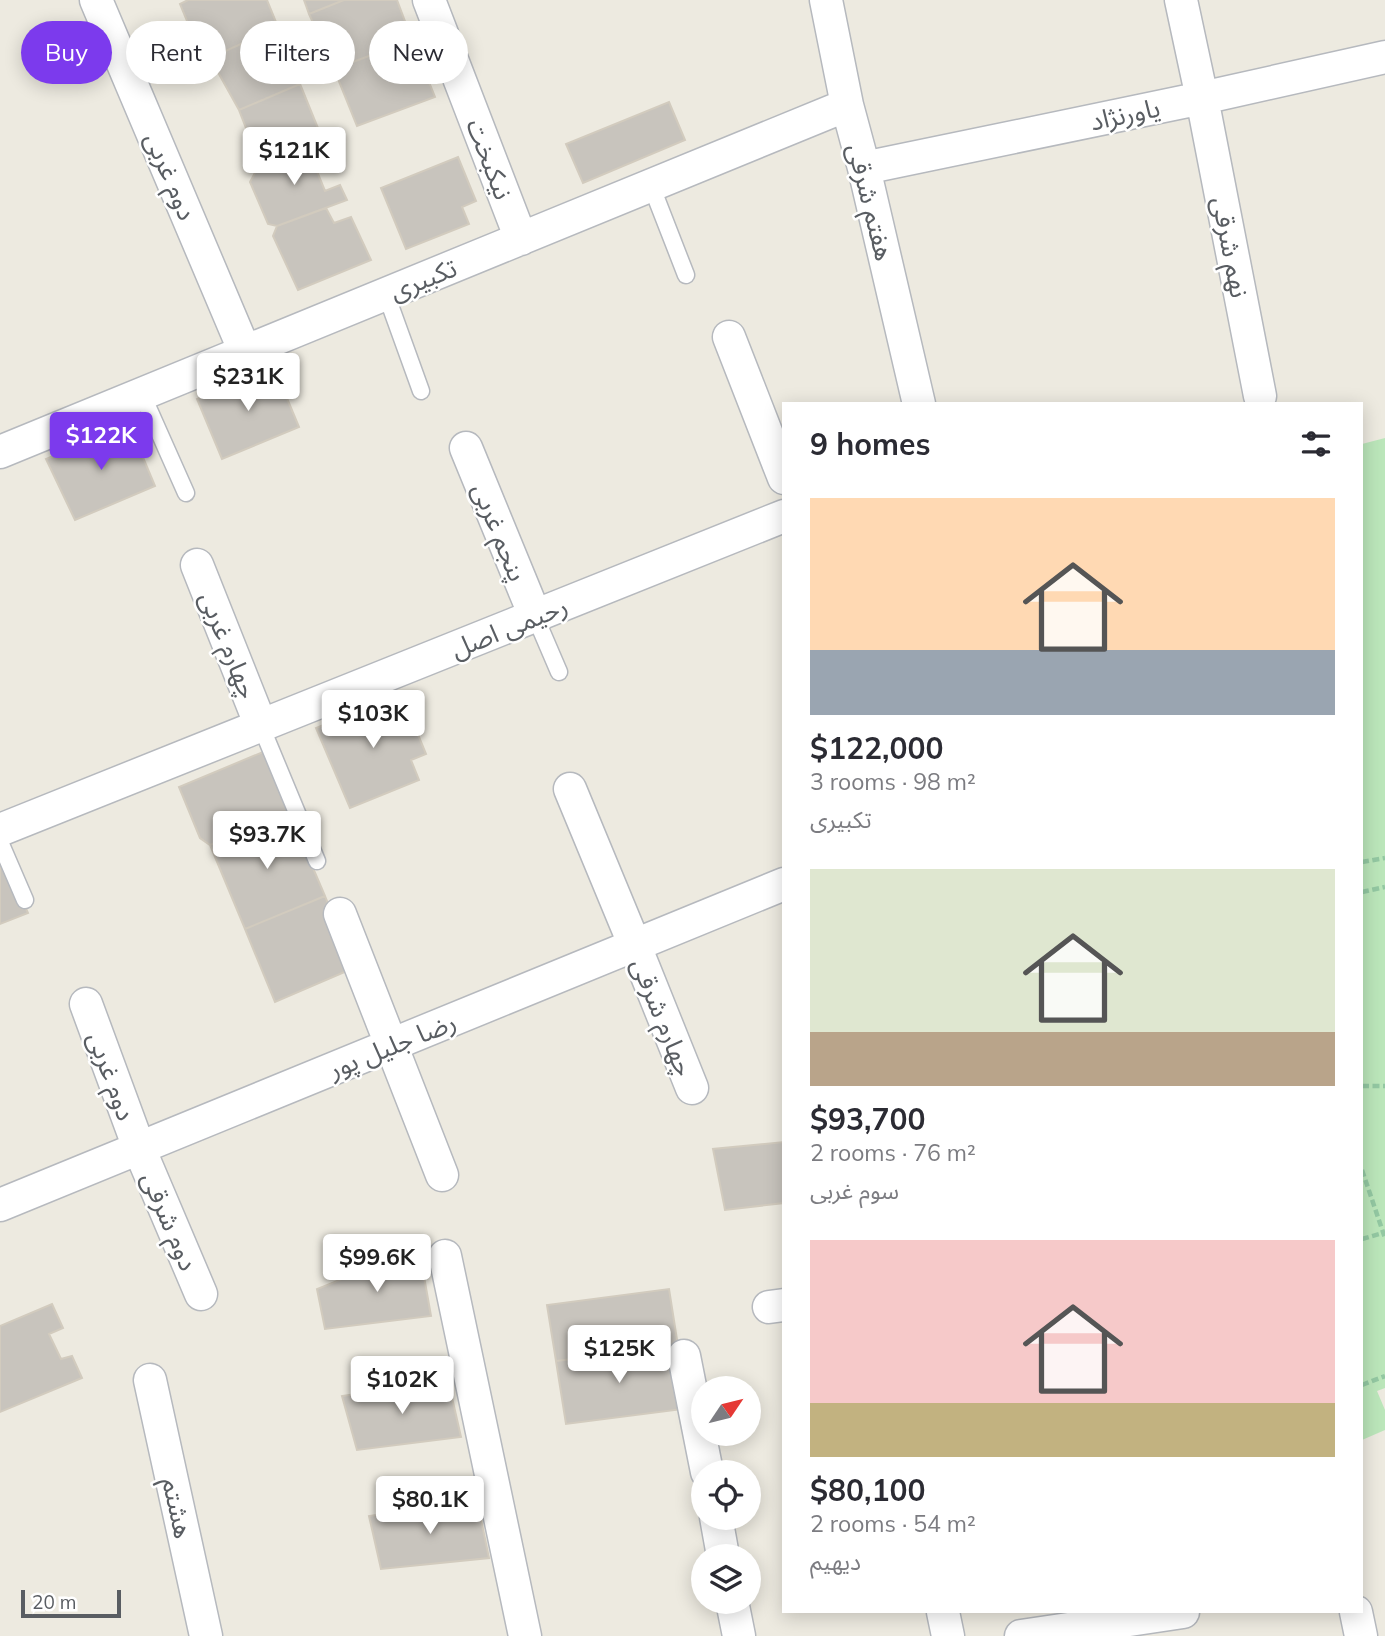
<!DOCTYPE html>
<meta charset="utf-8">
<style>
:root{--surface:#fff;--page:#f2f2f3;--text:#2b2b33;--muted:#7c7c81;--accent:#7c3aed}
body{margin:0;font-family:Mulish,"Noto Sans Arabic",sans-serif;background:var(--page);color:var(--text);height:100vh;display:flex;flex-direction:column;font-size:26px;white-space:nowrap}
*{box-sizing:border-box;margin:0}
p{font-size:23px;color:var(--muted)}
.icon{flex:none;width:38px;height:38px;fill:none;stroke:currentColor;stroke-width:2;stroke-linecap:round;stroke-linejoin:round}
.map{position:relative;flex:1;overflow:hidden}
.drawer{position:absolute;left:782px;top:402px;width:581px;height:1211px;display:flex;flex-direction:column;background:var(--surface);border-radius:0px;box-shadow:0 4px 18px #0003}
.drawer>*{flex:none}
.guide{position:absolute;left:21px;top:21px;width:656px;height:63px;display:flex;gap:14px}
.needle{width:46px;rotate:55deg}
.fabs{position:absolute;left:691px;top:1376px;display:grid;gap:14px}
.fabs a{display:grid;place-items:center;width:70px;height:70px;border-radius:50%;background:var(--surface);box-shadow:0 4px 18px #0003;font-size:35px}
.scale{position:absolute;left:21px;bottom:18px;width:100px;box-sizing:border-box;padding-left:7px;border:4px solid #595d62;border-top:0;font-size:19px;line-height:24px;white-space:nowrap;color:#595d62;-webkit-text-stroke:5px #fff;paint-order:stroke}
.price{position:absolute;translate:-50% -60px;padding:0 16px;border-radius:7px;background:#fff;color:#222;font-size:23px;line-height:46px;filter:drop-shadow(0 2px 4px #0008)}
.price::after{content:'';position:absolute;left:50%;top:42px;width:21px;height:16px;margin-left:-10px;background:inherit;clip-path:polygon(0 0,100% 0,50% 100%)}
.price.active{background:var(--accent);color:#fff}
ul{padding:0;list-style:none}
li{display:grid;align-content:center;gap:14px;height:371px;padding:0 28px}
li span{display:grid;place-items:center;height:217px;border-radius:0px;color:#555}
li>.icon{margin-inline-start:auto}
span .icon{width:126px;height:126px;fill:#fffc;stroke-width:1}
li b{font-size:30px}
h2{display:flex;justify-content:space-between;align-items:center;height:84px;padding:0 28px;font-size:30px}
.chip{padding:0 24px;border-radius:32px;background:var(--surface);box-shadow:0 4px 18px #0003;font-size:24px;line-height:63px}
.chip.active{background:var(--accent);color:#fff}
.map>svg:first-child{display:block}
.green{fill:#bbe6ba}
.building{fill:#c8c4bd;stroke:#d2cbbe;stroke-width:2}
.lines{fill:none;stroke-linecap:round;stroke-linejoin:round}
.service-casing{stroke:#b6b9be;stroke-width:19}
.minor-casing{stroke:#b6b9be;stroke-width:35}
.path{stroke:#93c8a2;stroke-width:4.5;stroke-dasharray:7 3.5;stroke-linecap:butt}
.service{stroke:#fff;stroke-width:16}
.minor{stroke:#fff;stroke-width:32}
.labels{text-anchor:middle;dominant-baseline:central;stroke-width:5;stroke-linejoin:round;paint-order:stroke}
.street-label{font-size:26px;fill:#595d62;stroke:#fff}
</style>
<div class="map">
<svg width="1385" height="1636" viewBox="0 0 1385 1636">
<rect width="100%" height="100%" fill="#edeae0"/>
<!-- green -->
<path class="green" d="M 1385,438 L 1385,1388 L 1377,1391 L 1385,1410 L 1385,1430 L 1362,1440 L 1362,444 Z"/>
<!-- building -->
<path class="building" d="M 188,0 L 267,0 L 278,27 L 210,58 L 201,55 L 180,4 Z
M 304,0 L 344,0 L 309,14 Z
M 344,0 L 397,0 L 412,40 L 334,69 L 309,14 Z
M 278,27 L 285,45 L 271,51 L 282,74 L 295,70 L 300,84 L 239,110 L 210,58 Z
M 412,40 L 435,97 L 357,126 L 334,69 Z
M 300,84 L 324,143 L 261,167 L 239,110 Z
M 669,102 L 685,140 L 583,183 L 566,144 Z
M 324,143 L 330,158 L 314,164 L 325,191 L 340,185 L 347,200 L 277,226 L 268,224 L 250,182 L 257,169 Z
M 458,157 L 476,201 L 462,207 L 469,224 L 406,249 L 381,188 Z
M 326,208 L 334,223 L 351,217 L 371,260 L 298,290 L 273,236 L 277,226 Z
M 274,367 L 299,427 L 222,459 L 197,399 Z
M 129,424 L 155,486 L 75,520 L 46,459 Z
M 401,693 L 426,754 L 411,760 L 419,780 L 350,808 L 316,728 Z
M 263,752 L 289,812 L 210,845 L 200,838 L 179,787 Z
M 289,812 L 325,896 L 245,929 L 210,845 Z
M 3,856 L 28,913 L 0,924 L 0,857 Z
M 325,896 L 354,968 L 275,1002 L 245,929 Z
M 784,1142 L 784,1203 L 725,1210 L 713,1149 Z
M 419,1248 L 431,1316 L 325,1329 L 317,1289 Z
M 669,1289 L 678,1346 L 556,1361 L 547,1305 Z
M 52,1304 L 63,1328 L 49,1334 L 61,1359 L 72,1356 L 82,1378 L 0,1412 L 0,1326 Z
M 671,1347 L 683,1409 L 566,1424 L 556,1361 Z
M 448,1380 L 461,1437 L 357,1450 L 342,1396 Z
M 477,1500 L 489,1558 L 381,1569 L 369,1516 Z"/>
<g class="lines">
<defs>
<path id="service" d="M 651,185 L 686,275
M 386,294 L 421,391
M 142,394 L 186,493
M 535,616 L 559,672
M 261,726 L 317,861
M 0,842 L 25,900"/>
<path id="minor" d="M 96,0 L 245,352
M 429,0 L 521,239
M 826,0 L 847,105 L 864,168 L 919,404
M 1181,0 L 1202,98 L 1260,396
M 864,168 L 1202,98 L 1385,57
M 729,337 L 784,478
M 466,448 L 535,616
M 0,452 L 847,105
M 197,565 L 261,726
M 570,789 L 635,946 L 692,1088
M 0,830 L 784,516
M 340,914 L 442,1175
M 86,1004 L 139,1148 L 201,1294
M 0,1205 L 784,884
M 445,1256 L 525,1636
M 769,1307 L 784,1305
M 684,1356 L 707,1472
M 150,1380 L 206,1636
M 716,1517 L 723,1556
M 732,1601 L 739,1636
M 943,1612 L 948,1636
M 1356,1612 L 1361,1636
M 1021,1636 L 1183,1612"/>
</defs>
<!-- service casing -->
<use href="#service" class="service-casing"/>
<!-- minor casing -->
<use href="#minor" class="minor-casing"/>
<!-- path -->
<path class="path" d="M 1362,862 L 1385,858
M 1362,892 L 1385,887
M 1362,1086 L 1385,1086
M 1362,1170 L 1385,1238
M 1362,1239 L 1383,1233
M 1362,1385 L 1385,1376"/>
<!-- service -->
<use href="#service" class="service"/>
<!-- minor -->
<use href="#minor" class="minor"/>
</g>
<g class="labels">
<!-- street labels -->
<g class="street-label">
<text transform="translate(1125 114) rotate(-12)">یاورنژاد</text>
<text transform="translate(490 159) rotate(69)">نیکبخت</text>
<text transform="translate(171 176) rotate(67)">دوم غربی</text>
<text transform="translate(871 202) rotate(76)">هفتم شرقی</text>
<text transform="translate(1231 247) rotate(79)">نهم شرقی</text>
<text transform="translate(423 279) rotate(-22)">تکبیری</text>
<text transform="translate(500 532) rotate(68)">پنجم غربی</text>
<text transform="translate(509 627) rotate(-22)">رحیمی اصل</text>
<text transform="translate(229 645) rotate(68)">چهارم غربی</text>
<text transform="translate(663 1017) rotate(68)">چهارم شرقی</text>
<text transform="translate(392 1045) rotate(-22)">رضا جلیل پور</text>
<text transform="translate(112 1076) rotate(70)">دوم غربی</text>
<text transform="translate(170 1221) rotate(67)">دوم شرقی</text>
<text transform="translate(178 1508) rotate(78)">هشتم</text>
</g>
</g>
</svg>
<div class="fabs">
<a><svg class="needle" viewBox="-14 -14 28 28"><path d="M0-13l5 13h-10z" fill="#e53935"/><path d="M0 13l5-13h-10z" fill="#7c7c81"/></svg></a>
<a><svg class="icon" aria-label="locate" viewBox="0 0 24 24"><circle cx="12" cy="12" r="6"/><path d="M12 2v4M12 18v4M2 12h4M18 12h4"/></svg></a>
<a><svg class="icon" aria-label="layers" viewBox="0 0 24 24"><path d="M12 4l9 5-9 5-9-5zM3 14l9 5 9-5"/></svg></a>
</div>
<div class="scale">20 m</div>
<b class="price" style="left:294px;top:187px">$121K</b>
<b class="price" style="left:248px;top:413px">$231K</b>
<b class="price active" style="left:101px;top:472px">$122K</b>
<b class="price" style="left:373px;top:750px">$103K</b>
<b class="price" style="left:267px;top:871px">$93.7K</b>
<b class="price" style="left:377px;top:1294px">$99.6K</b>
<b class="price" style="left:619px;top:1385px">$125K</b>
<b class="price" style="left:402px;top:1416px">$102K</b>
<b class="price" style="left:430px;top:1536px">$80.1K</b>
<div class="guide">
<a class="chip active">Buy</a>
<a class="chip">Rent</a>
<a class="chip">Filters</a>
<a class="chip">New</a>
</div>
<section class="drawer">
<h2>9 homes<svg class="icon" aria-label="filters" viewBox="0 0 24 24"><path d="M4 7h16M4 17h16"/><circle cx="9" cy="7" r="2"/><circle cx="15" cy="17" r="2"/></svg></h2>
<ul>
<li><span style="background:linear-gradient(#ffd9b3 70%,#9aa5b1 0)"><svg class="icon" aria-label="home" viewBox="0 0 24 24"><path d="M3 11l9-7 9 7M6 9v11h12V9"/></svg></span><div><b>$122,000</b><p>3 rooms · 98 m²</p><p>تکبیری</p></div></li>
<li><span style="background:linear-gradient(#dfe7d0 75%,#b9a48a 0)"><svg class="icon" aria-label="home" viewBox="0 0 24 24"><path d="M3 11l9-7 9 7M6 9v11h12V9"/></svg></span><div><b>$93,700</b><p>2 rooms · 76 m²</p><p>سوم غربی</p></div></li>
<li><span style="background:linear-gradient(#f6c9c9 75%,#c2b280 0)"><svg class="icon" aria-label="home" viewBox="0 0 24 24"><path d="M3 11l9-7 9 7M6 9v11h12V9"/></svg></span><div><b>$80,100</b><p>2 rooms · 54 m²</p><p>دیهیم</p></div></li>
</ul>
</section>
</div>
